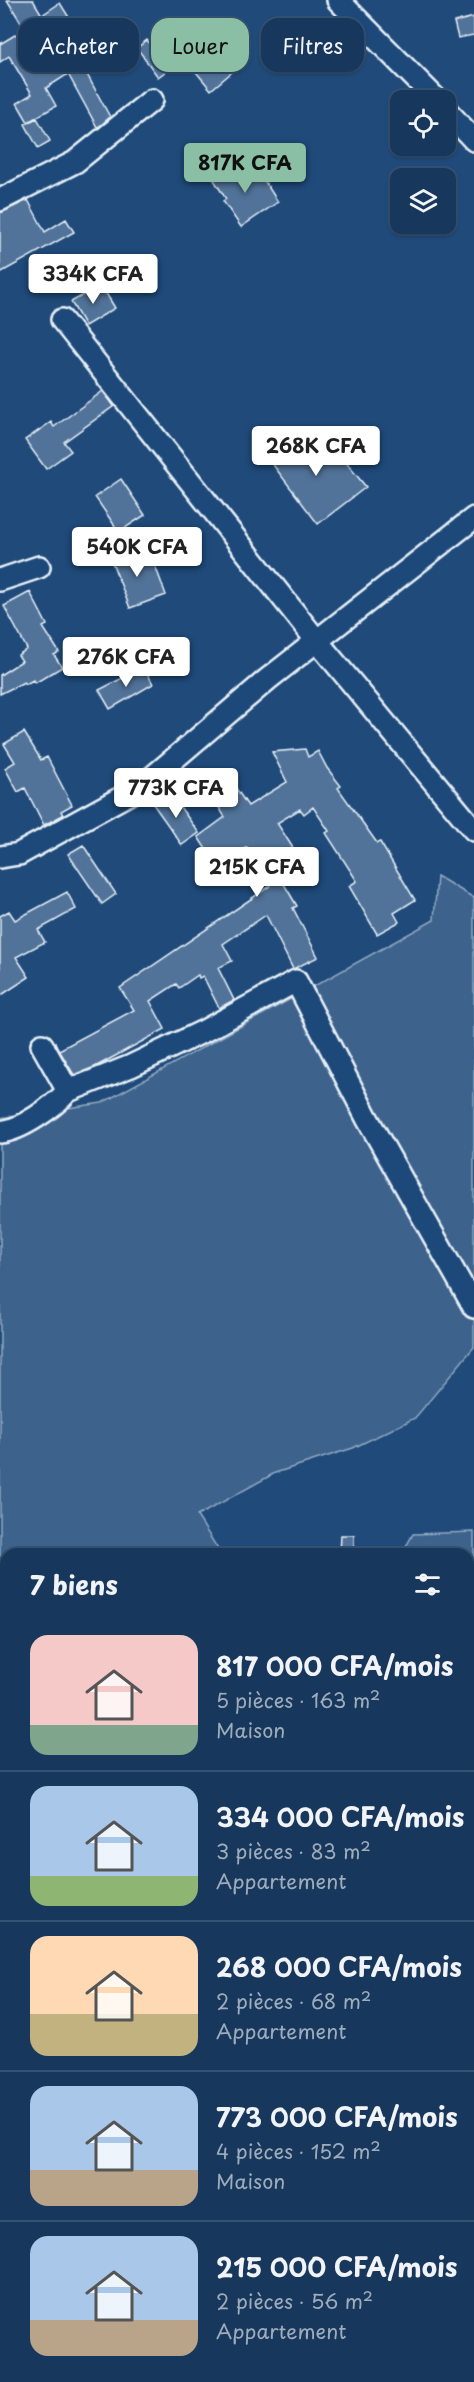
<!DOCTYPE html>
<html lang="fr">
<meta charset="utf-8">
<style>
:root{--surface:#17385c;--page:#203f62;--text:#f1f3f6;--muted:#9eacbb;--line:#365272;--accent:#8abfa5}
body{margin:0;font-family:"Playpen Sans",sans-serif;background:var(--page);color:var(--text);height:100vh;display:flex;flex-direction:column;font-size:22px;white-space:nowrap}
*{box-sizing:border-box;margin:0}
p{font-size:20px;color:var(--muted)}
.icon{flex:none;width:33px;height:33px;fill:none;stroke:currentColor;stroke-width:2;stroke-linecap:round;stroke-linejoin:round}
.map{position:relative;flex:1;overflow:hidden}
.side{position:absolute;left:0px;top:1548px;width:474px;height:834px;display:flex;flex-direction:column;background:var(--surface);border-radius:18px 18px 0 0;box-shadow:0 2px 4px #0004,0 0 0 2px var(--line)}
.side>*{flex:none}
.banner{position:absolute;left:18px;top:18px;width:438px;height:54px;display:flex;gap:12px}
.fabs{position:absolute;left:390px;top:90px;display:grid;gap:12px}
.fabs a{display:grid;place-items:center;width:66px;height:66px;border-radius:12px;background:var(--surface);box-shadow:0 2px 4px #0004,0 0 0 2px var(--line);font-size:30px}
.price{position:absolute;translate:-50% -51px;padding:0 14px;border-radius:6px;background:#fff;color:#222;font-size:20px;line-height:39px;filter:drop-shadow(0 2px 3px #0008)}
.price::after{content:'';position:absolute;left:50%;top:36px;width:18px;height:14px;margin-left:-9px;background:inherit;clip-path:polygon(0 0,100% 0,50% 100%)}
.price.selected{background:var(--accent);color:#111}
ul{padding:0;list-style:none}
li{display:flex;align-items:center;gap:18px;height:150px;padding:0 30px}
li+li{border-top:2px solid var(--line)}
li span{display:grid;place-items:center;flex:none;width:168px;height:120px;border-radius:18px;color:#555}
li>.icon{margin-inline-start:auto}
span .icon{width:72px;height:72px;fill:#fffc;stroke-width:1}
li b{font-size:26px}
h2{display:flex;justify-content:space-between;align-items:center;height:72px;padding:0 30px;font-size:26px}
.pill{padding:0 21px;border-radius:18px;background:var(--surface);box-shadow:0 2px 4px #0004,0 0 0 2px var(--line);font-size:21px;line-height:54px}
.pill.selected{background:var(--accent);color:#111}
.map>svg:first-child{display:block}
.green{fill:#3c628c;stroke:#92aac2;stroke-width:1.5}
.building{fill:#517399;stroke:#e8f1f8;stroke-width:1.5}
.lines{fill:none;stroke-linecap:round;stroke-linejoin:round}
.minor-casing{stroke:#e8f1f8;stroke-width:26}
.minor{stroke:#1f4a7a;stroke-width:21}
</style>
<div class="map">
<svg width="474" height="2382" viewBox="0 0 474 2382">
<rect width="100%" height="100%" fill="#1f4a7a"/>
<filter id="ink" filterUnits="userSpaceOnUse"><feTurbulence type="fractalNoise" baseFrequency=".0167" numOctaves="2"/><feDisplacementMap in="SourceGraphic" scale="12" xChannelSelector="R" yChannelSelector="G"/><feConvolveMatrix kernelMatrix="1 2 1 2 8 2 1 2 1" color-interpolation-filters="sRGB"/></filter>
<g filter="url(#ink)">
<!-- green -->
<path class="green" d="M 437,876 L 474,898 L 474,1347 L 415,1418 L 353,1448 L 275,1473 L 197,1516 L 221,1554 L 6,1554 L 6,1825 L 0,1825 L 0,1118 L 102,1103 L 434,920 Z
M 474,1532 L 474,1824 L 468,1825 L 468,1554 L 402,1554 L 413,1534 Z"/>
<!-- building -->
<path class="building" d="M 7,0 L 33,0 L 42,15 L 60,3 L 73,24 L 82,18 L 92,34 L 83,40 L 94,58 L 82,65 L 110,117 L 100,126 L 97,127 L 68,74 L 46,88 L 56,106 L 28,122 L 17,103 L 32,94 L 9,56 L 0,62 L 0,44 L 25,29 Z
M 474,17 L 474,35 L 458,38 L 454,22 Z
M 298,20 L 320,49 L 291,72 L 268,42 Z
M 163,38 L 180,61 L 158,77 L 137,48 L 147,40 L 152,46 Z
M 214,38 L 238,67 L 211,90 L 187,61 Z
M 37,118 L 50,141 L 38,148 L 25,124 Z
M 242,162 L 255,182 L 262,177 L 278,202 L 241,227 L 223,201 L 226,199 L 214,180 Z
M 28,200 L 45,232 L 66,219 L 74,232 L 0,273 L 0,213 Z
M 101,285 L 115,308 L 85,326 L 71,302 Z
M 103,391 L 114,406 L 64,442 L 71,451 L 46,469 L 25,440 L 51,422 L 54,427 Z
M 303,431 L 330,464 L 340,455 L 366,487 L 318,524 L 267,457 Z
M 121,479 L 145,515 L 119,532 L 95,497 Z
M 123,545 L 128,558 L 138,554 L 141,564 L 153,560 L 166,595 L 130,608 L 110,557 L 112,556 L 110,551 Z
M 30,592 L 47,625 L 43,627 L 59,652 L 54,655 L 62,667 L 35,683 L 33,680 L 26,684 L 24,682 L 0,694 L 0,675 L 22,661 L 18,655 L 27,649 L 4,606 Z
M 144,667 L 153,684 L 110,709 L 99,690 Z
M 24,732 L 41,760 L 47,757 L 72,805 L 61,811 L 63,815 L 44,825 L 25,788 L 18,792 L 5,768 L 15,762 L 4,744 Z
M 305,749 L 308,757 L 318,751 L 327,768 L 341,786 L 338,788 L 377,843 L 380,842 L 415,900 L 394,913 L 399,922 L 377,934 L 349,886 L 357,881 L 326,833 L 329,831 L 313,807 L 304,814 L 300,809 L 277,823 L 293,848 L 271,862 L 297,906 L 293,908 L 318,957 L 293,969 L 266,915 L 223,944 L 232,961 L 218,968 L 234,1000 L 219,1008 L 203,976 L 199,978 L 198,975 L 179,988 L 176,984 L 150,1001 L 165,1029 L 95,1067 L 74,1075 L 59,1050 L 134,1010 L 120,988 L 270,886 L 247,847 L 217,866 L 198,837 L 225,817 L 215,801 L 235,787 L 248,806 L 287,782 L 272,752 Z
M 170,793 L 199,833 L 182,845 L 153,804 Z
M 83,845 L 116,894 L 102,904 L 68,854 Z
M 67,892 L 76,909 L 38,930 L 45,942 L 16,957 L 29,977 L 0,996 L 0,916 L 9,911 L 15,920 Z
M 341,1535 L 354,1535 L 354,1554 L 340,1554 Z"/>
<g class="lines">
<defs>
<path id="minor" d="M 338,0 L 437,100
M 446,110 L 474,140
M 0,200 L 75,162 L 152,100
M 62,320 L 317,641 L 474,830
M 0,580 L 39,567
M 0,857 L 19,854 L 141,787 L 268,679 L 474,518
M 68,1091 L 131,1066 L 204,1031 L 296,981 L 367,1118 L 474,1307
M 0,1132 C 22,1130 53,1107 68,1091 L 42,1045
M 0,1962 L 2,2010 L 0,2011
M 468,2307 L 474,2312
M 151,2382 L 153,2376"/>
</defs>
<!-- minor casing -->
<use href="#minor" class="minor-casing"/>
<!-- minor -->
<use href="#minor" class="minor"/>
</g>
</g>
</svg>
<div class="fabs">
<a><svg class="icon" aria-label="locate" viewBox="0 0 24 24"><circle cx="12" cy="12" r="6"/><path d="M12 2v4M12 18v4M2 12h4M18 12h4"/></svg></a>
<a><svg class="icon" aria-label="layers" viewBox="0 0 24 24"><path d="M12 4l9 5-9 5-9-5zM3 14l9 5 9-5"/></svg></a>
</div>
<b class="price selected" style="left:245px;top:194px">817K CFA</b>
<b class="price" style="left:93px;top:305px">334K CFA</b>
<b class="price" style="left:316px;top:477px">268K CFA</b>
<b class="price" style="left:137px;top:578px">540K CFA</b>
<b class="price" style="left:126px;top:688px">276K CFA</b>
<b class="price" style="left:176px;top:819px">773K CFA</b>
<b class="price" style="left:257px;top:898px">215K CFA</b>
<div class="banner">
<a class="pill">Acheter</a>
<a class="pill selected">Louer</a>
<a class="pill">Filtres</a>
</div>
<section class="side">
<h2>7 biens<svg class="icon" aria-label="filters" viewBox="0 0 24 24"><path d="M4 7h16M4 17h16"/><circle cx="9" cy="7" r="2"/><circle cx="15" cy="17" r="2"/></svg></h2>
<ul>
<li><span style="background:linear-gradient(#f6c9c9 75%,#7fa58c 0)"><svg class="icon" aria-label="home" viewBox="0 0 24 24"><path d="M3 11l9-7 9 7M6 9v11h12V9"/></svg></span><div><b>817 000 CFA/mois</b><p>5 pièces · 163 m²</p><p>Maison</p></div></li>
<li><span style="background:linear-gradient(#a9c7e8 75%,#8fb573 0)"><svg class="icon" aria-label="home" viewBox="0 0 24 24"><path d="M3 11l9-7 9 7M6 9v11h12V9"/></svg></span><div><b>334 000 CFA/mois</b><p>3 pièces · 83 m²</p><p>Appartement</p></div></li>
<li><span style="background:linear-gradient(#ffd9b3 65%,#c2b280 0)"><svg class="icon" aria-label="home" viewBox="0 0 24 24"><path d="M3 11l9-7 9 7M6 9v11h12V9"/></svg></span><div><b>268 000 CFA/mois</b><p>2 pièces · 68 m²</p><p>Appartement</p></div></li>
<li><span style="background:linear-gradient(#a9c7e8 70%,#b9a48a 0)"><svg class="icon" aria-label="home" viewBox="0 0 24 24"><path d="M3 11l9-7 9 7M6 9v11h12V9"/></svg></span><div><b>773 000 CFA/mois</b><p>4 pièces · 152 m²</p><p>Maison</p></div></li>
<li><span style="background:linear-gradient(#a9c7e8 70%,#b9a48a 0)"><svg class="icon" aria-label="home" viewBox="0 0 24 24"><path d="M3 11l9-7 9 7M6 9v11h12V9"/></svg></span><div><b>215 000 CFA/mois</b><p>2 pièces · 56 m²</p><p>Appartement</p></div></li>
</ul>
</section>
</div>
